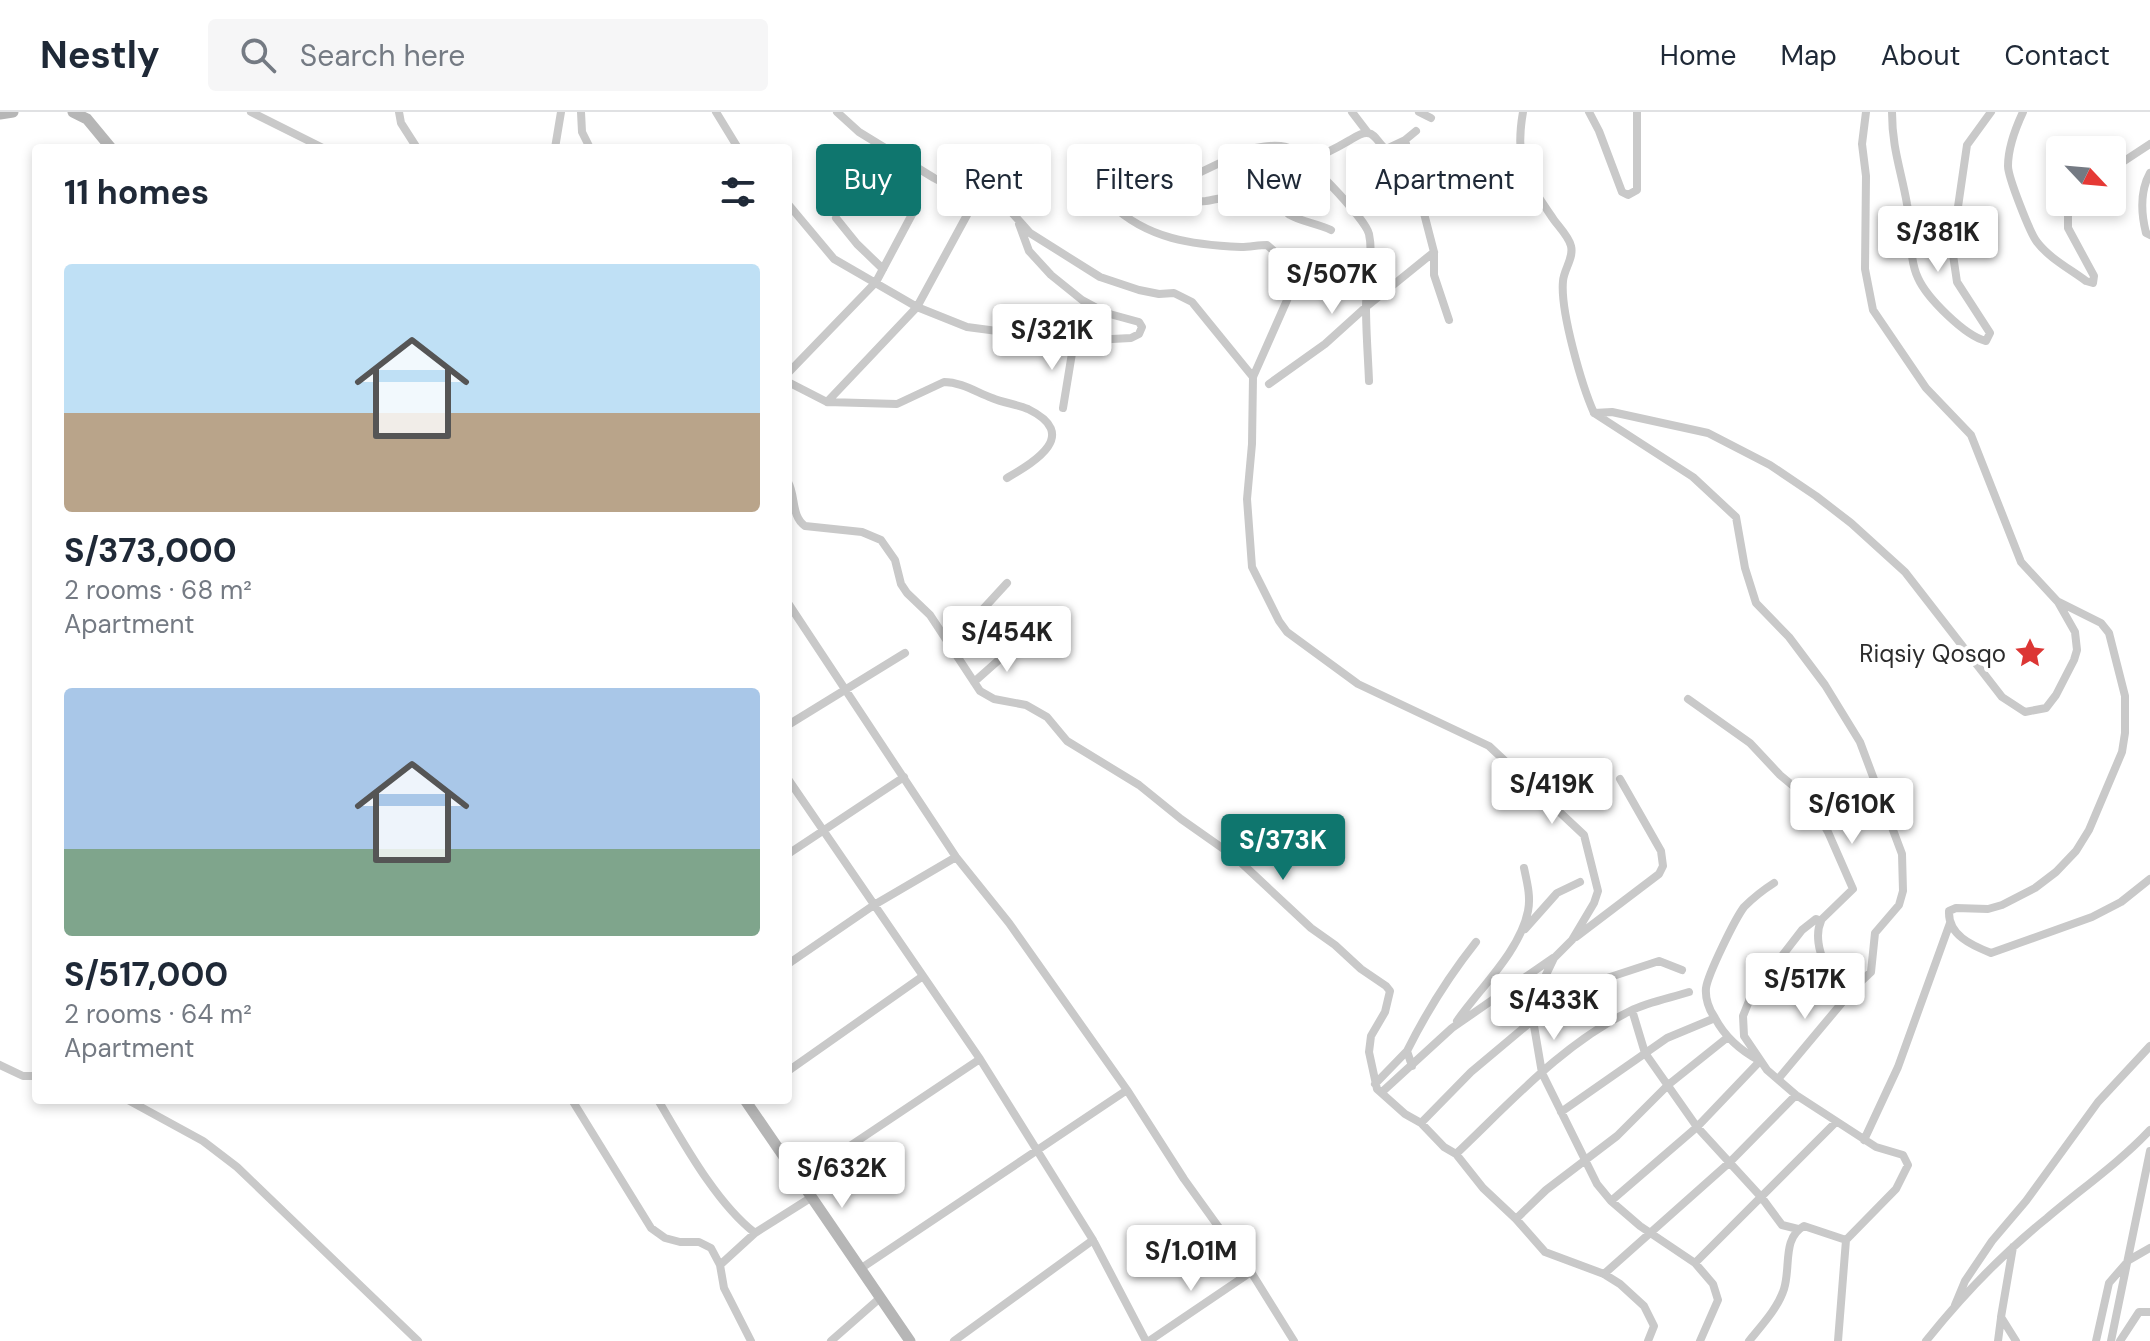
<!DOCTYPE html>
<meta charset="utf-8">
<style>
:root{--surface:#fff;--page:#f6f6f7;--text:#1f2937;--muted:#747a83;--line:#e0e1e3;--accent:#0f766e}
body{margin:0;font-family:"DM Sans",sans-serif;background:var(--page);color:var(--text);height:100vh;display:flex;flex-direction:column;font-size:30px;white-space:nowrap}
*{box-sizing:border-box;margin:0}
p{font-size:26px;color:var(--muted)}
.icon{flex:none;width:44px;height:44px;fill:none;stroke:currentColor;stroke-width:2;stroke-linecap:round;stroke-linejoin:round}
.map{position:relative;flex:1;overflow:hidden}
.panel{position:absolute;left:32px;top:32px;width:760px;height:960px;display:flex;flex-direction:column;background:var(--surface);border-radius:8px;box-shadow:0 4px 12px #0003}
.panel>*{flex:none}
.hud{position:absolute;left:816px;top:32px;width:760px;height:72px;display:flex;gap:16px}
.needle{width:52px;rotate:116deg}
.fabs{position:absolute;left:2046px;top:24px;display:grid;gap:16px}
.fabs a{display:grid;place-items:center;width:80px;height:80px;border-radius:8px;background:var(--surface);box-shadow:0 4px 12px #0003;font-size:40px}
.price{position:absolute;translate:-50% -68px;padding:0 18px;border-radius:8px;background:#fff;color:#222;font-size:26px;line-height:52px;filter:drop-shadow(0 2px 4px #0008)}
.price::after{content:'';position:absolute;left:50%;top:48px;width:24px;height:18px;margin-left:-12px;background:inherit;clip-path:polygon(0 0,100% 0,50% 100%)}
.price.active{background:var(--accent);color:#fff}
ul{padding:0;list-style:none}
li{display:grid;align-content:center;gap:16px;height:424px;padding:0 32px}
li span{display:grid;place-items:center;height:248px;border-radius:8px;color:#555}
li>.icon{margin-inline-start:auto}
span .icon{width:144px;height:144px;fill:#fffc;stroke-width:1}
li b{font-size:34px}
h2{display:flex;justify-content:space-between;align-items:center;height:96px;padding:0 32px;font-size:34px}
.chip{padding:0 28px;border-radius:8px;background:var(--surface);box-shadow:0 4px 12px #0003;font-size:28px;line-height:72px}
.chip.active{background:var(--accent);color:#fff}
header{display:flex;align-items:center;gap:48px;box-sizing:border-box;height:112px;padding:0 40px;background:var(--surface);border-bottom:2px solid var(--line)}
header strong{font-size:38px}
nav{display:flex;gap:44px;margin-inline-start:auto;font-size:28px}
.search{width:560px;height:72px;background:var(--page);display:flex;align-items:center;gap:20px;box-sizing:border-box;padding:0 28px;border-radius:8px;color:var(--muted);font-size:30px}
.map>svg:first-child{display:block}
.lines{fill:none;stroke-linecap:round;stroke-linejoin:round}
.street{stroke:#c9c9c9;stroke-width:8}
.secondary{stroke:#b6b6b6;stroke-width:11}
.labels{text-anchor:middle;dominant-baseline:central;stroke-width:8;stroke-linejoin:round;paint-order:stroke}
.poi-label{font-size:24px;fill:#2c2c2c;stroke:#fff;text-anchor:end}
</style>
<header>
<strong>Nestly</strong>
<div class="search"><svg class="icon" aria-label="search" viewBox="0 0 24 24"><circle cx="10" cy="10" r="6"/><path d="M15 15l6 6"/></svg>Search here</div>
<nav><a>Home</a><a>Map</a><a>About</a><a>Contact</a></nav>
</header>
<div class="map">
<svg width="2150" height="1229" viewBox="0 0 2150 1229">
<rect width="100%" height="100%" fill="#fff"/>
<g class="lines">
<!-- street -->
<path class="street" d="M 251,0 L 323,36
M 399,0 L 401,11 L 417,36
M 581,0 L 582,20 L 590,36
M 716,0 L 738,36
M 837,0 L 859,20 L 934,66 L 949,74 L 995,86 L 1006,94 L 1030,121 L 1100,165 L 1139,178 L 1159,182 L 1174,181 L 1192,190 L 1253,265
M 1352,0 L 1368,21
M 1419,0 L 1431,6
M 1523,0 C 1514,51 1526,67 1554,108 C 1559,115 1569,125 1571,134 C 1574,146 1564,157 1563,169 C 1560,199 1582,274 1594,301
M 1589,0 L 1599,19 L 1622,80 L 1628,83 L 1637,78 L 1637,0
M 1892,0 C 1892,36 1901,58 1907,92 C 1912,115 1908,145 1918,166 C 1927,186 1965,224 1986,229 L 1990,221 L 1957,170 L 1952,136 L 1967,33 L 1991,0
M 2023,0 C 2016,15 2008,37 2008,54 C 2008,65 2030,121 2037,130 C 2049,146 2070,157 2086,169 L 2093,171 L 2094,164 L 2068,116 L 2068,90
M 1416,19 L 1405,28 L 1434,140 L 1434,163 L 1449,208
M 555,36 L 561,0
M 1304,50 C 1321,44 1335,37 1350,28 C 1355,25 1362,20 1368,21 C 1376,22 1379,33 1386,37 L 1405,28
M 2112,57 L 2150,32
M 2150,61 C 2140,79 2141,101 2146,121 L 2150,123
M 1157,81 C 1171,85 1191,91 1206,89 C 1227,85 1247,80 1269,83 C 1282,85 1280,97 1290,103 C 1299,109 1319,112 1331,118
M 788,92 L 834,147 L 917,195 L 967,215 L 1074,229 L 1131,226 L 1139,222 L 1142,215 L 1139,210 L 1106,201 L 1082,188 L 1051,163 L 1029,139 L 1019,112
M 836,106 L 857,132 L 883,157
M 788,261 L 876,170 L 917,93
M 1369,269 C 1368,244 1366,220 1366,195 C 1366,172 1374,145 1369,122 C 1365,106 1300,38 1286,35 C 1274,32 1261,35 1249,37 L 1157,81 L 1122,82 L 1111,86 L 1111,92 C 1147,127 1193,133 1241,135 C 1250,135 1258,133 1267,133 L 1299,161 L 1253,265 L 1252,332 L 1247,387 L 1252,455 L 1279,509 L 1287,520 L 1358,572 L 1489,634 L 1584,723 L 1598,779 L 1594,791 L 1572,828 L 1554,846 L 1542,871 L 1533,908 L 1542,961 L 1597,1072 L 1611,1089 L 1640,1114 L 1695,1151 L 1713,1172 L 1718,1188 L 1700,1229
M 788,270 L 827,290 L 897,292 L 944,270 C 961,270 976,280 992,286 C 1003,291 1017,292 1028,297 C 1081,323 1034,350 1007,366
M 1269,272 L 1325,232 L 1366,195 L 1434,140
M 827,290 L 917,195 L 967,103
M 1063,296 L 1074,229
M 788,370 C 796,385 791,404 805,414 L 862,420 L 881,428 L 895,448 L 901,472 L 907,481 L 930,503 L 980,579 L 994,587 L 1026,593 L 1047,605 L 1067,629 L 1139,673 L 1181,707 L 1235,745 L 1311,816 L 1335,833 L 1361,857 L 1386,874 L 1390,879 L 1385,900 L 1371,924 L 1369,940 L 1377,977 L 1405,1002 L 1421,1011 L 1444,1035 L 1456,1042 L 1483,1076 L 1516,1107 L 1545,1140 L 1604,1162 L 1620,1172 L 1644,1194 L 1654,1214 L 1648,1229
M 2059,490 L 2101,511 L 2109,521 L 2125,584 L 2125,621 L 2122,640 L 2089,718 L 2076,739 L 2056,760 L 2035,776 L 2002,793 L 1988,797 L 1956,796 L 1949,799 C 1948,823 1971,833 1991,841 L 2092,805 L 2121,790 L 2150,767
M 788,491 L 956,745 L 1009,811 L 1127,978 L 1184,1067 L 1251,1160 L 1294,1229
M 950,533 L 1007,471
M 974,570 L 1018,531
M 1688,587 L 1750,631 L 1780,663 L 1810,688 L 1828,720 L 1853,777 L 1821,808
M 788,613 L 905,541
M 788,667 L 980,947 L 1093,1128 L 1146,1229
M 788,742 L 904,665
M 1525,817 L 1557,781 L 1580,770
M 1576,825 L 1659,762 L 1663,754 L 1661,739 L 1620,667
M 788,852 L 874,793 L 956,745
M 1632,898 L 1645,941 L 1697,1015 L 1762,1086 L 1782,1113 L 1798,1117
M 1457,909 C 1480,876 1520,839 1528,799 C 1531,785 1527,770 1524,756
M 0,953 L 23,964 L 36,964
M 1412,954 L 1407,939 C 1426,901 1449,864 1476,830
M 788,959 L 923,864
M 1779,966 L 1856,874
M 1375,972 L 1407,939
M 1382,980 L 1452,916 L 1553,846
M 128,988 L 203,1029 L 237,1055 L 418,1229
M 572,988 L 651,1116 L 665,1126 L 680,1130 L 699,1130 L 711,1136 L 720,1153 L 724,1176 L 751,1229
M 658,988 C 683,1030 716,1091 755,1121
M 1561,1000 L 1667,926 L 1715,906 C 1709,898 1705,886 1706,876 C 1708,862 1735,807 1744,795 C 1753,786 1763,778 1774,771
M 1421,1011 L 1471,960 L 1533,908 L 1598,869 L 1659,849 L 1682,858
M 1864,1028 L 1898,955 L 1950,811
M 1456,1042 C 1510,991 1562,932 1630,899 C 1648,890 1670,886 1689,880
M 799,1068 L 980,947
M 1611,1089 L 1697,1015 L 1760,949 C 1741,939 1725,925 1715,906
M 1516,1107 L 1546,1078 L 1617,1024 L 1668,973 L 1728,925
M 2013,1135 L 2001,1205 L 2016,1229
M 1695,1151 L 1836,1010
M 720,1153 L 755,1121 L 812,1085
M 860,1157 L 1127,978
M 1604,1162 L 1730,1050 L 1796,983
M 1955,1193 L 1965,1169 L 1992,1129 L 2026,1089 L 2098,990 L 2150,934
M 831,1229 L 880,1186
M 954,1229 L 1093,1128
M 1149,1229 L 1251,1160
M 1749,1229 C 1762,1213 1778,1196 1784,1177 C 1791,1155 1782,1126 1804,1114 L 1846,1128 L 1896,1077 L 1908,1053 L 1903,1043 L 1876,1035 L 1796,983 L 1767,958 L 1744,924 L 1743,904 L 1751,884 L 1802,818 L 1816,807 L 1821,809 C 1815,822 1819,840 1825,852 L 1856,874 L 1871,860 L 1875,821 L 1899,793 L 1903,779 L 1902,742 L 1860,630 L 1825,573 L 1789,525 L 1756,491 L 1745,456 L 1736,405 L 1693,365 L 1594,301 L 1612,300 L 1708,321 L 1770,353 L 1816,384 L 1851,411 L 1905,460 L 2002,585 L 2025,600 L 2046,596 L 2056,583 L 2074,548 L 2077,538 L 2075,520 L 2058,490 L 2021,450 L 1971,323 L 1926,276 L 1873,198 L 1865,157 L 1866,64 L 1862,32 L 1866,0
M 1838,1229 L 1846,1128
M 1926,1229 C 1962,1184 2002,1142 2047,1106 C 2081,1077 2119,1051 2150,1018
M 1998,1229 L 2001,1206
M 2096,1229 L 2109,1171 L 2129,1148 L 2150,1136
M 2111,1229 L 2150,1039
M 2120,1229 L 2139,1200 L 2150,1200"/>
<!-- secondary -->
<path class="secondary" d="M 73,0 L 87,7 L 111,36
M 0,2 L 13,0
M 745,988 L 910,1229"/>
</g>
<!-- icons -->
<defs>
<symbol id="sight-bare" viewBox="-9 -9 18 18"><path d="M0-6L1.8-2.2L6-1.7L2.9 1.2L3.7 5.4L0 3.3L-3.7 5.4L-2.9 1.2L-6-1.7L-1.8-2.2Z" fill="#dc3634" stroke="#fff" stroke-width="2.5" paint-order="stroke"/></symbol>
</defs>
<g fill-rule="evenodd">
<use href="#sight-bare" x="2008" y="519" width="44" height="44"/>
</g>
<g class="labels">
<!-- poi labels -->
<g class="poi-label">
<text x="2006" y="541">Riqsiy Qosqo</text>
</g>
</g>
</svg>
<div class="fabs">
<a><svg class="needle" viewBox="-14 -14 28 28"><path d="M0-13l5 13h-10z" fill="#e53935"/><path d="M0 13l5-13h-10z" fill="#747a83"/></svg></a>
</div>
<b class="price" style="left:1938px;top:162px">S/381K</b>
<b class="price" style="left:1332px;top:204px">S/507K</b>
<b class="price" style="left:1052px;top:260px">S/321K</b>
<b class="price" style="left:1007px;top:562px">S/454K</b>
<b class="price" style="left:1552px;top:714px">S/419K</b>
<b class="price" style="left:1852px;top:734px">S/610K</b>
<b class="price active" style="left:1283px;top:770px">S/373K</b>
<b class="price" style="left:1805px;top:909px">S/517K</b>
<b class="price" style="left:1554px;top:930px">S/433K</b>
<b class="price" style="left:842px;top:1098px">S/632K</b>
<b class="price" style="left:1191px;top:1181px">S/1.01M</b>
<div class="hud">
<a class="chip active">Buy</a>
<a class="chip">Rent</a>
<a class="chip">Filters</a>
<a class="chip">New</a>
<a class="chip">Apartment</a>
</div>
<section class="panel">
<h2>11 homes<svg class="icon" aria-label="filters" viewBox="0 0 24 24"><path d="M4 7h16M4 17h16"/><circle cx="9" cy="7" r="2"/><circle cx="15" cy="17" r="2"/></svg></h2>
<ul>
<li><span style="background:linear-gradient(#bfe0f5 60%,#b9a48a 0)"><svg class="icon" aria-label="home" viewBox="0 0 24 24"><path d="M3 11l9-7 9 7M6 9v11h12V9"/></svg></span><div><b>S/373,000</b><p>2 rooms · 68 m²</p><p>Apartment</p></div></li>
<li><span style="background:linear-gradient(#a9c7e8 65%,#7fa58c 0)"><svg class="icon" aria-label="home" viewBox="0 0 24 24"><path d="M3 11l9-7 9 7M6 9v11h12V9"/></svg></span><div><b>S/517,000</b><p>2 rooms · 64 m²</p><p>Apartment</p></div></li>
</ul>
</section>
</div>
